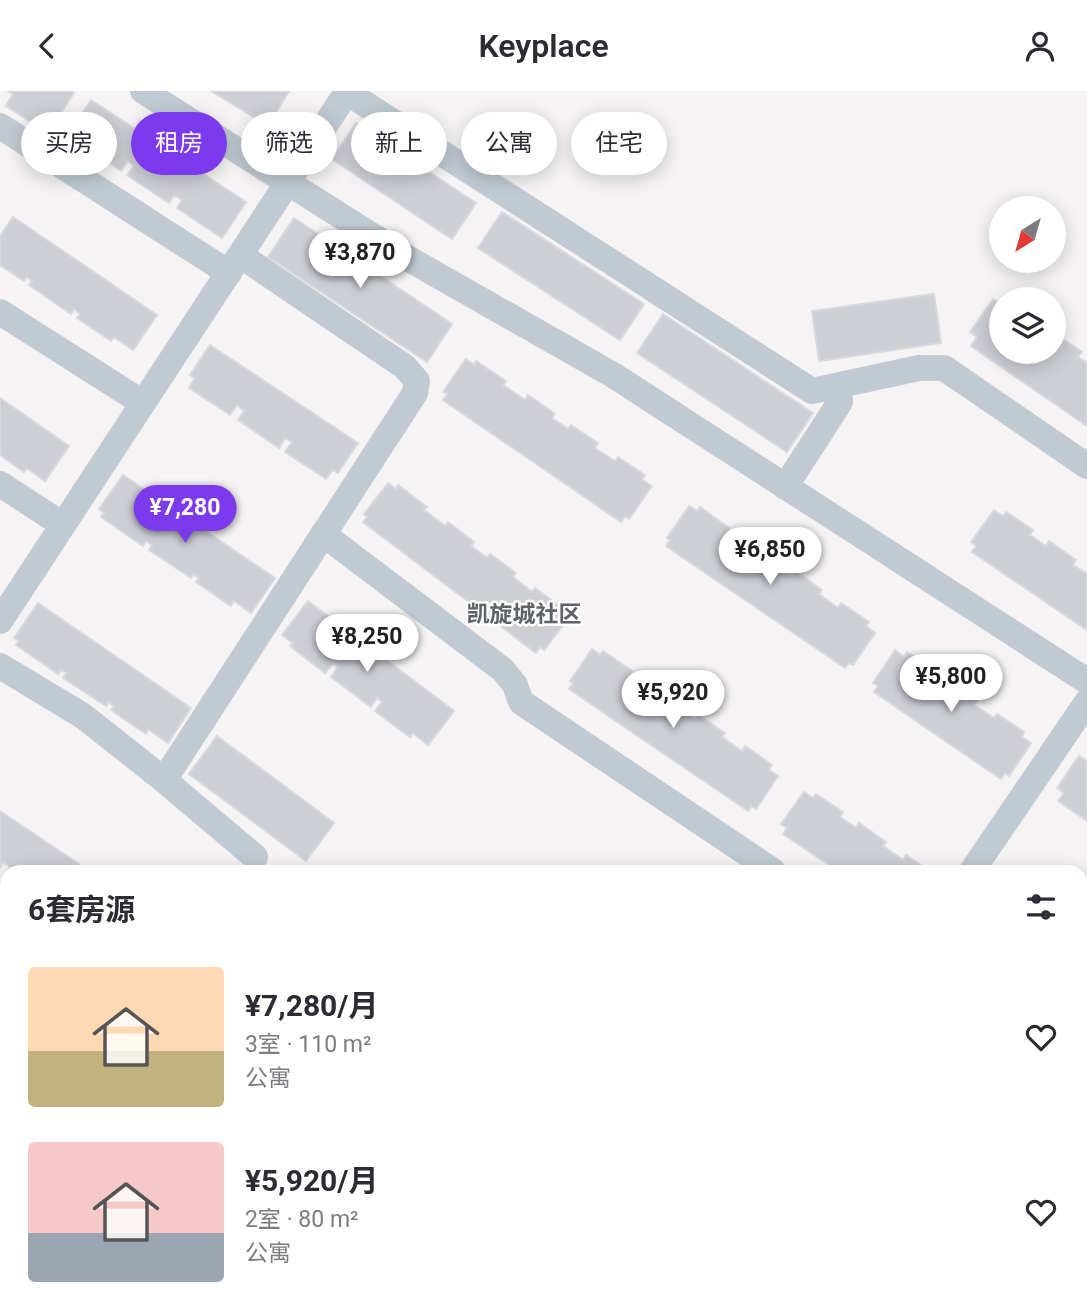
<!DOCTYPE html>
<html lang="zh">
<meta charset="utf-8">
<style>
:root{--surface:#fff;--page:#f7f7f7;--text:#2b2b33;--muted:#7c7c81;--accent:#7c3aed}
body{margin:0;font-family:Roboto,"Noto Sans SC",sans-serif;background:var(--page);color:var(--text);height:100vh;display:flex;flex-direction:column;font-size:26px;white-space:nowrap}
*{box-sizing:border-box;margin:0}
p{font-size:23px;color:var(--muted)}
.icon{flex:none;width:38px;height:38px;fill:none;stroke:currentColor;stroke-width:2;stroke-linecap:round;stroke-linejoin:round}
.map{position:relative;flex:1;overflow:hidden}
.sheet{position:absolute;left:0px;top:774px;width:1088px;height:450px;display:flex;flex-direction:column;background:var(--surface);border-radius:21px 21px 0 0;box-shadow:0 4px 18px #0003}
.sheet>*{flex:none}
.hud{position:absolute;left:21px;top:21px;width:700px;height:63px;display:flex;gap:14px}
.needle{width:46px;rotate:217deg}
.fabs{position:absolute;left:989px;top:105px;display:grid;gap:14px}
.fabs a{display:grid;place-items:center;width:77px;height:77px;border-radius:50%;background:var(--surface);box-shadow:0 4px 18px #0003;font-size:35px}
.price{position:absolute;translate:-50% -60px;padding:0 16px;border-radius:24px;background:#fff;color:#222;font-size:23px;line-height:46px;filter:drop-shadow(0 2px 4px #0008)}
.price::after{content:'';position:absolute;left:50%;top:42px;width:21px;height:16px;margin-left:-10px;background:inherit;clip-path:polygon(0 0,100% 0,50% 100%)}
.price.on{background:var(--accent);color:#fff}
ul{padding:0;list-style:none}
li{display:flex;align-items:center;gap:21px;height:175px;padding:0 28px}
li span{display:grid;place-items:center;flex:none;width:196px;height:140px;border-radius:7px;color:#555}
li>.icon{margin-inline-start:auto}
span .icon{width:84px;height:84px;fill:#fffc;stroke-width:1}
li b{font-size:30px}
h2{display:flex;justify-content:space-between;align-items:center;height:84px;padding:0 28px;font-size:30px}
.chip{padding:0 24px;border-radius:32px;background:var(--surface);box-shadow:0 4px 18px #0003;font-size:24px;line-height:63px}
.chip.on{background:var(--accent);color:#fff}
header{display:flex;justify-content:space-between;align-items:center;height:91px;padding:0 28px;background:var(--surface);font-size:32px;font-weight:600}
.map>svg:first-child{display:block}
.building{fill:#cdcfd5;stroke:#d7d9de;stroke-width:2}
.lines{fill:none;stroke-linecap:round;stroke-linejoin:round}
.minor{stroke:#c1cad2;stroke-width:26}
.labels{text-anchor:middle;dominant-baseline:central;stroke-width:5;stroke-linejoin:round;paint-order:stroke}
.neighbourhood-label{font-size:23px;font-weight:bold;fill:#5f6368;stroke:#fff}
</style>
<header><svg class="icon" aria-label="back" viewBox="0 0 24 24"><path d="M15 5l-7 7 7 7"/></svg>Keyplace<svg class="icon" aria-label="person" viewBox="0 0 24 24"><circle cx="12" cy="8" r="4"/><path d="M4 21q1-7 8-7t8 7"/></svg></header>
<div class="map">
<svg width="1087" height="1222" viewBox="0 0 1087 1222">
<rect width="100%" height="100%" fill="#f5f3f3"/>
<!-- building -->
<path class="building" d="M 8,0 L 72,0 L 74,2 L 48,42 L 6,15 L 13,3 Z
M 211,0 L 289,0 L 268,35 Z
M 91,9 L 246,111 L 222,147 L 177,117 L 182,109 L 174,104 L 169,112 L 127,84 L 134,75 L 128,70 L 121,80 L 69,41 Z
M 356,32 L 476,112 L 452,148 L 332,68 Z
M 502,121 L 644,213 L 620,249 L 478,157 Z
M 13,126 L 157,224 L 133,259 L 114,246 L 111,250 L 77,227 L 80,223 L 74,218 L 71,223 L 29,194 L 32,190 L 27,186 L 24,190 L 0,174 L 0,145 Z
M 294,127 L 452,233 L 427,271 L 268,166 Z
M 934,203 L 941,252 L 819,270 L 812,220 Z
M 993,208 L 1001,213 L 1001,261 L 1054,261 L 1054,242 L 1082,261 L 1078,266 L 1087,272 L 1087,335 L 971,255 L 977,246 L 970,241 Z
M 663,223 L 813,322 L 787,361 L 637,262 Z
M 210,254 L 358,352 L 338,382 L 333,379 L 326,388 L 285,361 L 292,351 L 285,347 L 279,357 L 238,329 L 244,320 L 237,314 L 230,324 L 189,297 L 195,287 L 190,284 Z
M 466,268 L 474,274 L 476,270 L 506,290 L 503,294 L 525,309 L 528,304 L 555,323 L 552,327 L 568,338 L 571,334 L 598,352 L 595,357 L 615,370 L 618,366 L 645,384 L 642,389 L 652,395 L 629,428 L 625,425 L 621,431 L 443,309 L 447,303 L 443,301 Z
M 0,307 L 69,355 L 45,390 L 27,377 L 24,381 L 0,364 Z
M 123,384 L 275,487 L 251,522 L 234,510 L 231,515 L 196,491 L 199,487 L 194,483 L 191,487 L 149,459 L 152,454 L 146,450 L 143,455 L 101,426 L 104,422 L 99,418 Z
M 388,392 L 396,398 L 398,394 L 427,416 L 424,419 L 445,435 L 448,431 L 474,451 L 471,455 L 487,467 L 490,463 L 516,482 L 513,486 L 532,501 L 535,497 L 562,517 L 559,521 L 568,528 L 544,559 L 540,556 L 536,562 L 363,431 L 367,426 L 364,423 Z
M 689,415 L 697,420 L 700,416 L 729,437 L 727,440 L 749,455 L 752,451 L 779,469 L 775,474 L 792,485 L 795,480 L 822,499 L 819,503 L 838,517 L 841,512 L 869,531 L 866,535 L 875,542 L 853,574 L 849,572 L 845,577 L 666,455 L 670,449 L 667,447 Z
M 994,419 L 1003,425 L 1006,421 L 1033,439 L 1030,444 L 1046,455 L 1049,450 L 1076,469 L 1073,474 L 1087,483 L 1087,539 L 972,461 L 976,455 L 971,451 Z
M 308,510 L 454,620 L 428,654 L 413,642 L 410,646 L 375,620 L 382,611 L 377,607 L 371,616 L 331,586 L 338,576 L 333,572 L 325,582 L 290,555 L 293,552 L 282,544 Z
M 38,512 L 191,617 L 168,652 L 148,638 L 146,643 L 111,619 L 114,615 L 109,611 L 106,615 L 63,587 L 66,582 L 61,579 L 58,583 L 16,554 L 19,550 L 14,547 Z
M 592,558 L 600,564 L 603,560 L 632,580 L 630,584 L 652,599 L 655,594 L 681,612 L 678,617 L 695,628 L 698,624 L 725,642 L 722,646 L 742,660 L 745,655 L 772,674 L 769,679 L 778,685 L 756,718 L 752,715 L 748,720 L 569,598 L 573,592 L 570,590 Z
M 895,559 L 904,566 L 907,561 L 934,579 L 931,584 L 947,595 L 951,591 L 978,609 L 974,614 L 994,627 L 997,623 L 1024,641 L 1022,646 L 1031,652 L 1009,685 L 1005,682 L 1001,688 L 874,601 L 878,595 L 873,592 Z
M 217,645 L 334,732 L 306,770 L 189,683 Z
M 1079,665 L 1087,670 L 1087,730 L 1058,710 L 1064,702 L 1057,697 Z
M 804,701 L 813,707 L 816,703 L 843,721 L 840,726 L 856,737 L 859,732 L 886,751 L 883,755 L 903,769 L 906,764 L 930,780 L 838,780 L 783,743 L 787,737 L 781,733 Z
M 0,720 L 79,773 L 74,780 L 8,780 L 10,776 L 3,771 L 0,777 Z
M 1082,875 L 1086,878 L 1087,876 L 1087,939 L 1082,935 Z
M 7,930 L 7,993 L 0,988 L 0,940 Z"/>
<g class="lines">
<!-- minor -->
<path class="minor" d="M 143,0 L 409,168 L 613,284 L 1087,590
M 345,0 L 812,300 L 919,277 L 944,277 L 1087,375
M 0,35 L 229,182
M 0,221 L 143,312
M 0,393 L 63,434
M 785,396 L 840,311 L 839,294
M 323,443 L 503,579 L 515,594 L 521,611 L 773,780
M 0,530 L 347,1
M 0,575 L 83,625 L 164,689 L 255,766
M 164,689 L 415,302 L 417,290 L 405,276 L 240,164
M 972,780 L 1087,611
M 1082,977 L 1087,981
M 1082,1088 L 1087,1080
M 827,1216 L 836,1222"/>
</g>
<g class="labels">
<!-- neighbourhood labels -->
<g class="neighbourhood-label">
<text x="524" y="523">凯旋城社区</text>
</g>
</g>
</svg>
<div class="fabs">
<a><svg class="needle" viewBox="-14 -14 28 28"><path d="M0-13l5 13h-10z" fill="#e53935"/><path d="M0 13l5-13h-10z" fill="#7c7c81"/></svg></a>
<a><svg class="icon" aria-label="layers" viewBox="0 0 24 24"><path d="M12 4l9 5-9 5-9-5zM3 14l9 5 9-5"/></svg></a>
</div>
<b class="price" style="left:360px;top:199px">¥3,870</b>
<b class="price on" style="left:185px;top:454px">¥7,280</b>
<b class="price" style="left:770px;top:496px">¥6,850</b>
<b class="price" style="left:367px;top:583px">¥8,250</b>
<b class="price" style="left:951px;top:623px">¥5,800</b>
<b class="price" style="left:673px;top:639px">¥5,920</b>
<div class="hud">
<a class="chip">买房</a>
<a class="chip on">租房</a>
<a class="chip">筛选</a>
<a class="chip">新上</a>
<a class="chip">公寓</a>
<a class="chip">住宅</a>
</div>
<section class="sheet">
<h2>6套房源<svg class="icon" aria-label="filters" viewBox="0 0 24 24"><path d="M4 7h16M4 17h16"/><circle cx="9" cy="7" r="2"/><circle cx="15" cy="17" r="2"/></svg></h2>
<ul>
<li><span style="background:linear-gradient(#ffd9b3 60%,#c2b280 0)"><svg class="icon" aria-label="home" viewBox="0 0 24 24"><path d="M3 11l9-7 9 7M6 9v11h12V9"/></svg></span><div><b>¥7,280/月</b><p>3室 · 110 m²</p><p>公寓</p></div><svg class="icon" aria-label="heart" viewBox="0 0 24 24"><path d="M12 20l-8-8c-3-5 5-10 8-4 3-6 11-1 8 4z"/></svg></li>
<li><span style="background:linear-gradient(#f6c9c9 65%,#9aa5b1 0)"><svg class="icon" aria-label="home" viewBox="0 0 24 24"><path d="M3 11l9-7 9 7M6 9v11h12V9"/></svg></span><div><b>¥5,920/月</b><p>2室 · 80 m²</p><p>公寓</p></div><svg class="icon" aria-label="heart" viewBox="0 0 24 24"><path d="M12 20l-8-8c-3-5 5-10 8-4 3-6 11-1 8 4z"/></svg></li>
</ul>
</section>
</div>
